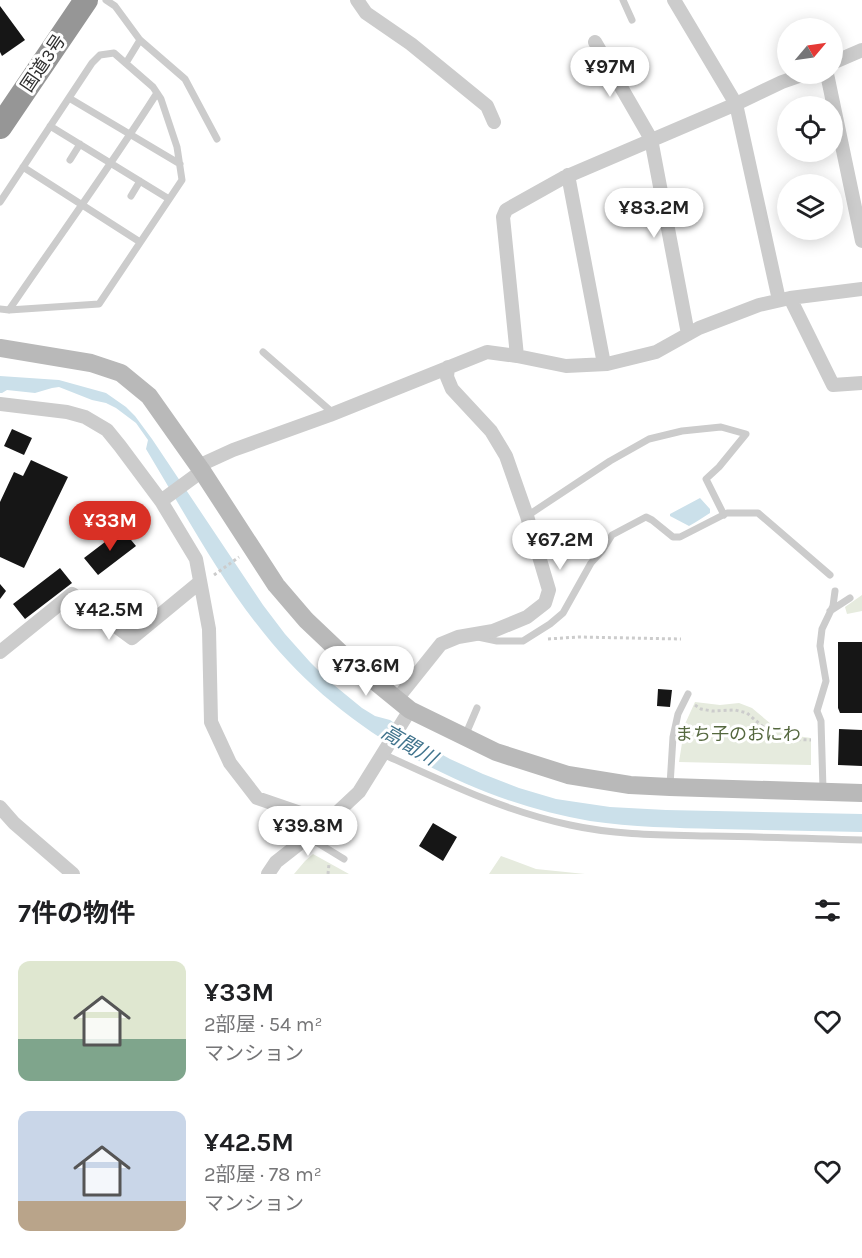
<!DOCTYPE html>
<html lang="ja">
<meta charset="utf-8">
<style>
:root{--surface:#fff;--page:#f6f6f6;--text:#202124;--muted:#757577;--accent:#d93025}
body{margin:0;font-family:Karla,"Noto Sans JP",sans-serif;background:var(--page);color:var(--text);height:100vh;display:flex;flex-direction:column;font-size:22px;white-space:nowrap}
*{box-sizing:border-box;margin:0}
p{font-size:20px;color:var(--muted)}
.icon{flex:none;width:33px;height:33px;fill:none;stroke:currentColor;stroke-width:2;stroke-linecap:round;stroke-linejoin:round}
.map{position:relative;height:874px;overflow:hidden}
.panel{display:flex;flex-direction:column;background:var(--surface);flex:1}
.panel>*{flex:none}
.needle{width:39px;rotate:61deg}
.controls{position:absolute;left:777px;top:18px;display:grid;gap:12px}
.controls a{display:grid;place-items:center;width:66px;height:66px;border-radius:50%;background:var(--surface);box-shadow:0 3px 15px #0003;font-size:30px}
.price{position:absolute;translate:-50% -51px;padding:0 14px;border-radius:21px;background:#fff;color:#222;font-size:20px;line-height:39px;filter:drop-shadow(0 2px 3px #0008)}
.price::after{content:'';position:absolute;left:50%;top:36px;width:18px;height:14px;margin-left:-9px;background:inherit;clip-path:polygon(0 0,100% 0,50% 100%)}
.price.current{background:var(--accent);color:#fff}
ul{padding:0;list-style:none}
li{display:flex;align-items:center;gap:18px;height:150px;padding:0 18px}
li span{display:grid;place-items:center;flex:none;width:168px;height:120px;border-radius:12px;color:#555}
li>.icon{margin-inline-start:auto}
span .icon{width:72px;height:72px;fill:#fffc;stroke-width:1}
li b{font-size:26px}
h2{display:flex;justify-content:space-between;align-items:center;height:72px;padding:0 18px;font-size:26px}
.map>svg:first-child{display:block}
.green{fill:#e6ebde}
.water{fill:#cbe0ea}
.building{fill:#161616}
.lines{fill:none;stroke-linecap:round;stroke-linejoin:round}
.path{stroke:#ccc;stroke-width:3;stroke-dasharray:3 3;stroke-linecap:butt}
.lane{stroke:#ccc;stroke-width:7}
.street{stroke:#ccc;stroke-width:14}
.secondary{stroke:#b9b9b9;stroke-width:18}
.highway{stroke:#969696;stroke-width:24}
.labels{text-anchor:middle;dominant-baseline:central;stroke-width:6;stroke-linejoin:round;paint-order:stroke}
.street-label{font-size:18px;fill:#2f2f2f;stroke:#fff}
.park-label{font-size:18px;fill:#55683f;stroke:#fff}
.water-label{font-size:20px;font-style:italic;fill:#41748d;stroke:#fff}
</style>
<div class="map">
<svg width="862" height="874" viewBox="0 0 862 874">
<rect width="100%" height="100%" fill="#fff"/>
<!-- green -->
<path class="green" d="M 862,595 L 862,611 L 847,614 L 845,607 Z
M 695,702 L 720,705 L 739,703 L 752,708 L 783,734 L 811,738 L 811,765 L 679,762 L 685,724 Z
M 313,854 L 349,874 L 294,874 L 305,861 Z
M 501,856 L 536,869 L 585,874 L 489,874 Z"/>
<!-- water -->
<path class="water" d="M 0,376 L 59,380 L 106,393 L 126,407 L 135,416 L 152,439 L 263,605 L 285,634 L 310,662 L 329,681 L 362,708 L 375,716 L 390,720 L 432,749 L 450,759 L 483,774 L 519,788 L 556,799 L 576,802 L 610,807 L 666,810 L 862,814 L 862,832 C 814,831 765,830 717,829 C 675,828 632,827 590,821 C 472,801 349,735 272,643 C 222,584 186,515 146,449 L 148,440 L 136,423 L 116,408 L 106,403 L 92,400 L 59,387 L 52,388 L 35,393 L 7,390 L 2,393 L 0,393 Z
M 700,498 L 710,509 L 710,513 C 703,517 697,522 689,526 L 670,516 L 670,514 Z"/>
<!-- building -->
<path class="building" d="M 0,6 L 25,40 L 2,56 L 0,52 Z
M 12,429 L 32,438 L 24,455 L 4,446 Z
M 31,460 L 68,477 L 24,568 L 0,557 L 0,502 L 14,472 L 23,476 Z
M 122,529 L 136,546 L 98,575 L 84,558 Z
M 60,568 L 72,583 L 25,619 L 13,604 Z
M 0,584 L 6,591 L 0,599 Z
M 838,642 L 862,642 L 862,713 L 840,713 L 838,708 Z
M 658,689 L 672,690 L 670,707 L 657,706 Z
M 839,729 L 862,730 L 862,766 L 838,765 Z
M 433,823 L 457,837 L 443,861 L 419,846 Z"/>
<g class="lines">
<!-- path -->
<path class="path" d="M 214,575 L 239,557
M 548,639 L 578,637 L 681,639
M 695,705 L 701,709 L 712,711 L 735,710 L 747,713 L 777,739 L 811,740
M 328,874 L 329,864"/>
<!-- lane -->
<path class="lane" d="M 106,0 L 115,6 L 140,40 L 185,79 L 217,139
M 623,0 L 632,20
M 126,63 L 140,40
M 69,98 L 180,164
M 50,126 L 169,199
M 70,160 L 80,144
M 23,167 L 140,242
M 131,196 L 140,181
M 0,202 L 92,63 L 100,55 L 114,53 L 153,87 L 161,99 L 177,147 L 182,180 L 99,304 L 9,310 L 0,309
M 9,310 C 58,238 110,167 157,93
M 263,352 L 333,413
M 527,516 L 610,461 L 649,439 L 682,431 L 721,427 L 746,434 L 719,467 L 706,479 L 724,515
M 830,611 L 850,598
M 478,637 L 497,641 L 523,641 L 550,624 L 563,613 L 591,563 L 602,551 L 612,535 L 646,517 L 652,520 L 673,537 L 680,537 L 727,513 L 758,513 L 830,575
M 465,736 L 477,708
M 383,754 C 444,782 504,811 570,825 C 615,835 661,835 707,836 C 758,837 810,838 862,840
M 670,785 L 673,737 L 678,714 L 688,694
M 823,789 L 821,721 L 817,711 L 826,681 L 820,646 L 822,629 L 833,606 L 835,591
M 308,837 L 344,859"/>
<!-- street -->
<path class="street" d="M 357,0 L 366,13 L 411,44 L 487,106 L 494,122
M 674,0 L 736,104 L 779,300
M 595,42 L 651,139 L 688,334
M 832,63 L 862,50
M 827,74 L 862,241
M 568,175 L 604,364
M 790,298 L 833,385 L 862,383
M 517,356 L 503,217 L 506,210 L 563,178 L 736,104 L 782,82 L 805,74
M 0,404 L 67,412 L 85,417 L 107,430 L 120,446 L 161,501 L 196,559 L 209,629 L 211,722 L 230,763 L 257,798 L 327,822
M 198,466 L 233,450 L 330,415 L 487,352 L 517,356 L 566,366 L 607,364 L 656,352 L 699,328 L 759,305 L 790,298 L 862,289
M 161,501 L 202,471
M 0,652 L 72,594 L 132,638 L 200,582
M 397,699 L 441,644 L 458,637 L 493,631 L 527,617 L 545,603 L 549,590 L 527,516 L 506,456 L 491,431 L 452,389 L 447,377 L 448,367
M 0,807 L 14,823 L 73,874
M 268,874 L 276,862 L 327,822 L 359,792 L 410,710"/>
<!-- secondary -->
<path class="secondary" d="M 0,348 L 91,363 L 121,373 L 149,396 L 202,471 L 276,585 L 306,620 L 345,657 L 410,710 L 496,752 L 568,775 L 630,785 L 670,787 L 862,793"/>
<!-- highway -->
<path class="highway" d="M 0,127 L 86,0"/>
</g>
<g class="labels">
<!-- street labels -->
<g class="street-label">
<text transform="translate(43 63) rotate(-56)">国道3号</text>
</g>
<!-- park labels -->
<g class="park-label">
<text x="738" y="734">まち子のおにわ</text>
</g>
<!-- water labels -->
<g class="water-label">
<text transform="translate(409 745) rotate(30)">高間川</text>
</g>
</g>
</svg>
<div class="controls">
<a><svg class="needle" viewBox="-14 -14 28 28"><path d="M0-13l5 13h-10z" fill="#e53935"/><path d="M0 13l5-13h-10z" fill="#757577"/></svg></a>
<a><svg class="icon" aria-label="locate" viewBox="0 0 24 24"><circle cx="12" cy="12" r="6"/><path d="M12 2v4M12 18v4M2 12h4M18 12h4"/></svg></a>
<a><svg class="icon" aria-label="layers" viewBox="0 0 24 24"><path d="M12 4l9 5-9 5-9-5zM3 14l9 5 9-5"/></svg></a>
</div>
<b class="price" style="left:610px;top:98px">¥97M</b>
<b class="price" style="left:654px;top:239px">¥83.2M</b>
<b class="price current" style="left:110px;top:552px">¥33M</b>
<b class="price" style="left:560px;top:571px">¥67.2M</b>
<b class="price" style="left:109px;top:641px">¥42.5M</b>
<b class="price" style="left:366px;top:697px">¥73.6M</b>
<b class="price" style="left:308px;top:857px">¥39.8M</b>
</div>
<section class="panel">
<h2>7件の物件<svg class="icon" aria-label="filters" viewBox="0 0 24 24"><path d="M4 7h16M4 17h16"/><circle cx="9" cy="7" r="2"/><circle cx="15" cy="17" r="2"/></svg></h2>
<ul>
<li><span style="background:linear-gradient(#dfe7d0 65%,#7fa58c 0)"><svg class="icon" aria-label="home" viewBox="0 0 24 24"><path d="M3 11l9-7 9 7M6 9v11h12V9"/></svg></span><div><b>¥33M</b><p>2部屋 · 54 m²</p><p>マンション</p></div><svg class="icon" aria-label="heart" viewBox="0 0 24 24"><path d="M12 20l-8-8c-3-5 5-10 8-4 3-6 11-1 8 4z"/></svg></li>
<li><span style="background:linear-gradient(#c9d6e8 75%,#b9a48a 0)"><svg class="icon" aria-label="home" viewBox="0 0 24 24"><path d="M3 11l9-7 9 7M6 9v11h12V9"/></svg></span><div><b>¥42.5M</b><p>2部屋 · 78 m²</p><p>マンション</p></div><svg class="icon" aria-label="heart" viewBox="0 0 24 24"><path d="M12 20l-8-8c-3-5 5-10 8-4 3-6 11-1 8 4z"/></svg></li>
</ul>
</section>
